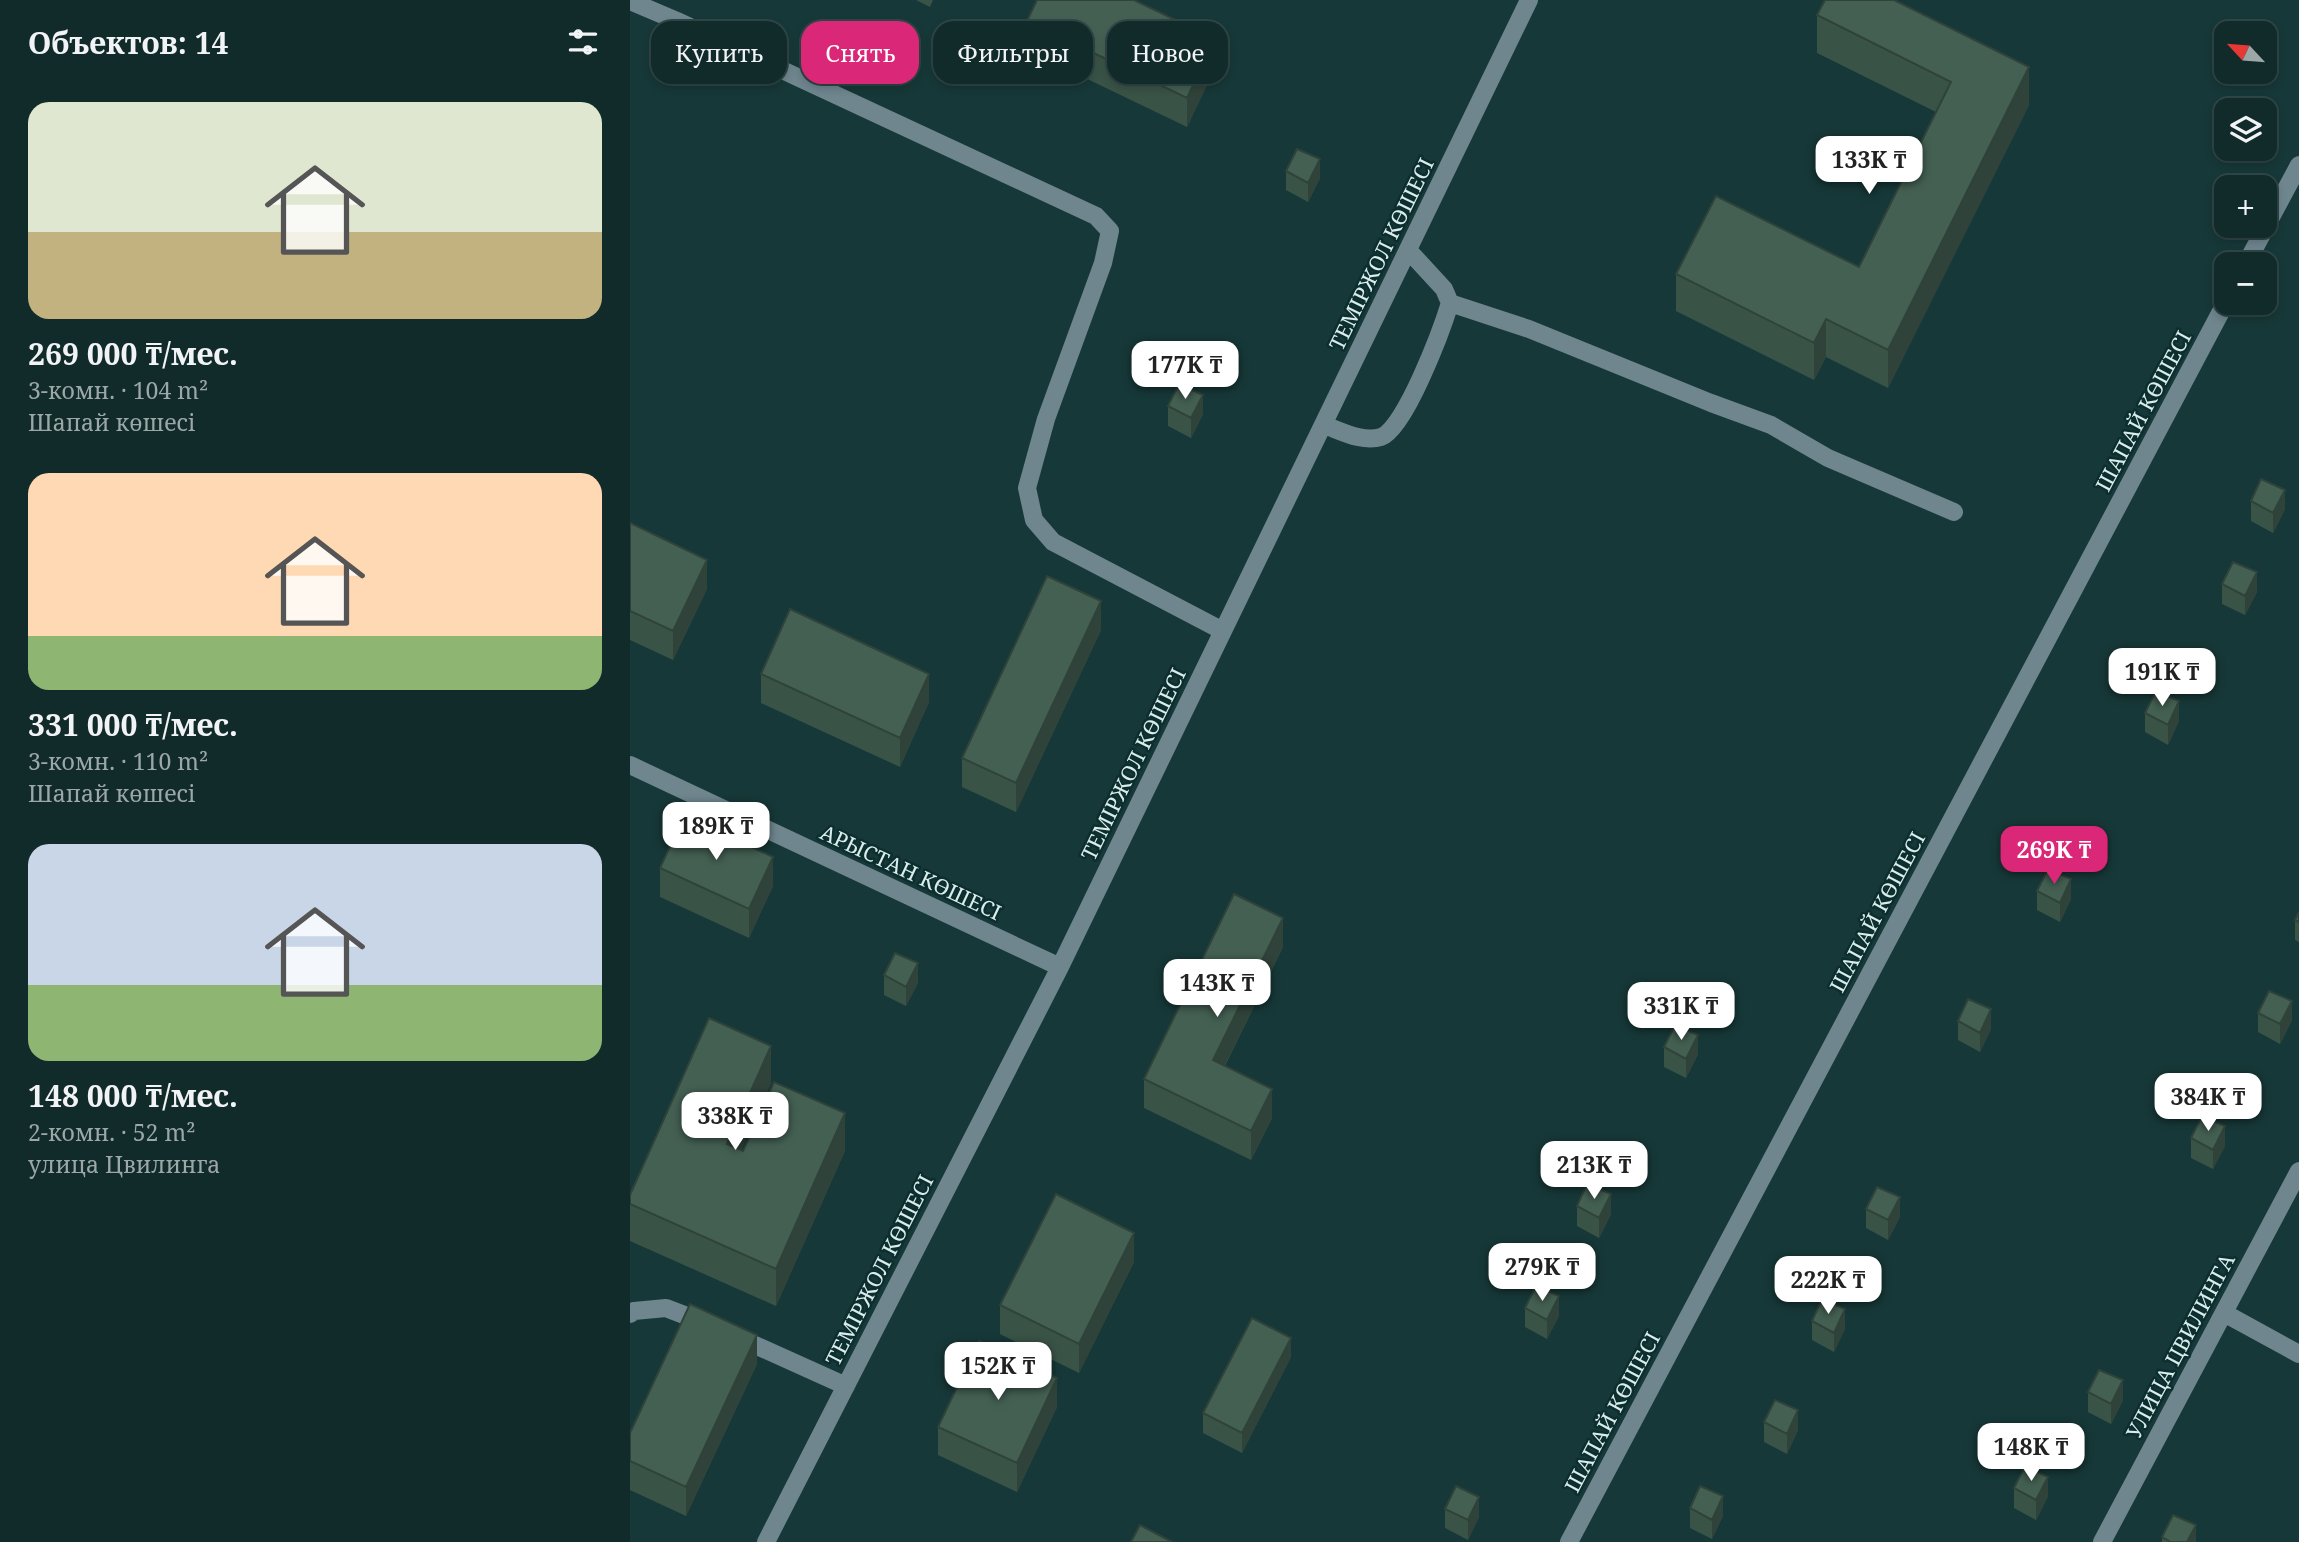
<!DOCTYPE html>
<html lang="ru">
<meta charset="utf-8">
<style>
:root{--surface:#112a2a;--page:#1e3636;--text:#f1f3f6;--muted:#9ca7a8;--line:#304647;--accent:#db2777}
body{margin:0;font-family:"Noto Serif",serif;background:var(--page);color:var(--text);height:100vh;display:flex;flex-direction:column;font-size:26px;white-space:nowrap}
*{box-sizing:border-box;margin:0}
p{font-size:23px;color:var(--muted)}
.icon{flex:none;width:38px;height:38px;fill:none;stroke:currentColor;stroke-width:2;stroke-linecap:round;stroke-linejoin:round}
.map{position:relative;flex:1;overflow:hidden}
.details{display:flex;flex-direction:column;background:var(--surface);width:630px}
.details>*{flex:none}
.banner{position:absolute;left:21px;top:21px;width:665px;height:63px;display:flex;gap:14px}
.needle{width:46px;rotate:296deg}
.controls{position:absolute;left:1584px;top:21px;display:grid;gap:14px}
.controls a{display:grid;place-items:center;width:63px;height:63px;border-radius:14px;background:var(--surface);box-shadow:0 4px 10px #0003,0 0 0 2px var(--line);font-size:35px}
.price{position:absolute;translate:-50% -60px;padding:0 16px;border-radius:14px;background:#fff;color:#222;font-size:23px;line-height:46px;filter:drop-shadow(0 2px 4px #0008)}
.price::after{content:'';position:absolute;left:50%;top:42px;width:21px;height:16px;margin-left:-10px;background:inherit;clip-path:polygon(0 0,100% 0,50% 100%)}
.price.current{background:var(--accent);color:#fff}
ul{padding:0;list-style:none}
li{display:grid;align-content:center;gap:14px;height:371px;padding:0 28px}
li span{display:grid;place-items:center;height:217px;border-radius:21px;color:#555}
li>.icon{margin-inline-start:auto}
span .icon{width:126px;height:126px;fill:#fffc;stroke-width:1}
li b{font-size:30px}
h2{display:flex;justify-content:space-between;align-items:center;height:84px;padding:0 28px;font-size:30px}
.pill{padding:0 24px;border-radius:21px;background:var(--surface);box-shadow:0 4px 10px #0003,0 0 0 2px var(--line);font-size:24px;line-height:63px}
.pill.current{background:var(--accent);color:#fff}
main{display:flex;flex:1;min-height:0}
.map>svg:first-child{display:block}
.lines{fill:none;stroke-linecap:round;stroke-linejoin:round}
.minor{stroke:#6f868f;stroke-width:18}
.wall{fill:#3a5347}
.shaded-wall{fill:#30433a}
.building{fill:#446053;stroke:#30433a;stroke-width:2}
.labels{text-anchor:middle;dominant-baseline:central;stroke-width:5;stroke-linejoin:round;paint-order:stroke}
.street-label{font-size:21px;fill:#daedec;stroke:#0c2e2e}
</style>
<main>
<section class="details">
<h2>Объектов: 14<svg class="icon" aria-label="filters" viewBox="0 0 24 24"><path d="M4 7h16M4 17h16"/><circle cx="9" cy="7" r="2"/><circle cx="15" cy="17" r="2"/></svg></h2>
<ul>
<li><span style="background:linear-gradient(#dfe7d0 60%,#c2b280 0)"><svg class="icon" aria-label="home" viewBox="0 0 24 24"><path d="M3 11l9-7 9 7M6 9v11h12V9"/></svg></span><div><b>269 000 ₸/мес.</b><p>3-комн. · 104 m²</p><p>Шапай көшесі</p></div></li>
<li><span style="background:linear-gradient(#ffd9b3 75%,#8fb573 0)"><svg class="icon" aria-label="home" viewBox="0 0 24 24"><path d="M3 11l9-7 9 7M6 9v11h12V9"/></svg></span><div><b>331 000 ₸/мес.</b><p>3-комн. · 110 m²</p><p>Шапай көшесі</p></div></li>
<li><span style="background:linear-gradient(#c9d6e8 65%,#8fb573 0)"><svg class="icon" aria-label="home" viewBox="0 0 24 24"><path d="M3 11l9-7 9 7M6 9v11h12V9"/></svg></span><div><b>148 000 ₸/мес.</b><p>2-комн. · 52 m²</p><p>улица Цвилинга</p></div></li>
</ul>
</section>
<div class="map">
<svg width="1669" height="1542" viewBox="0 0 1669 1542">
<rect width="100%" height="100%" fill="#173838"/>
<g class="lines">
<!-- minor -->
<path class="minor" d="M 0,1 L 47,21 L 466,216 L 480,231 L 473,263 L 416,419 L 397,488 L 404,520 L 423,542 L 593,631
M 1616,264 L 1669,165
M 820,303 L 899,329 L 1081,403 L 1141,425 L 1198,458 L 1324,512
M 694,425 C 711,431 733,443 751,437 C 775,429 812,329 820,303 L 814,289 L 778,250
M 0,765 L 430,967
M 1594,1313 L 1669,1354
M 0,1314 L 4,1311 L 36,1308 L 75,1323
M 107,1337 L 216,1386
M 136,1542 L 430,967 L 899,0
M 939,1542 L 1596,302
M 1472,1542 L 1669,1171"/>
</g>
<!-- wall -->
<path class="wall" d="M 286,0 L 303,0 L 300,7 Z
M 1187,15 L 1399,105 L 1258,388 L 1196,357 L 1184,380 L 1046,311 L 1046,274 L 1229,267 L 1306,112 L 1187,53 Z
M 397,21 L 585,68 L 557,127 L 397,50 Z
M 656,171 L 690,178 L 678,202 L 656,190 Z
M 538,406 L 573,414 L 561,438 L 538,426 Z
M 1621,501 L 1655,509 L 1643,533 L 1621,521 Z
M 0,523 L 77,589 L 43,660 L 0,640 Z
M 1592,584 L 1627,592 L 1615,615 L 1592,604 Z
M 471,630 L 386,812 L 332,787 L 332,758 Z
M 131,674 L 299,702 L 270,767 L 131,703 Z
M 1515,713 L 1549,721 L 1538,745 L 1515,732 Z
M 30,868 L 143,886 L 119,938 L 30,897 Z
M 1407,891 L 1441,899 L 1430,922 L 1407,910 Z
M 1669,912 L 1669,942 L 1665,940 L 1665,920 Z
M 653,947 L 595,1066 L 642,1118 L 621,1160 L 514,1108 L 514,1079 Z
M 254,975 L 288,983 L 276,1006 L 254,995 Z
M 1628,1013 L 1662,1020 L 1650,1044 L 1628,1032 Z
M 1328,1021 L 1361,1029 L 1350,1052 L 1328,1040 Z
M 1034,1047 L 1068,1054 L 1056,1078 L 1034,1067 Z
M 141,1083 L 111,1150 L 113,1151 L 215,1151 L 146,1306 L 0,1241 L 0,1195 Z
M 1561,1138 L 1595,1146 L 1583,1169 L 1561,1158 Z
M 947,1206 L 981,1214 L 969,1238 L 947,1226 Z
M 1236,1209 L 1270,1217 L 1258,1240 L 1236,1228 Z
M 504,1262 L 449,1373 L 370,1334 L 370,1305 Z
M 895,1308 L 929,1316 L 917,1339 L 895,1327 Z
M 1182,1321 L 1215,1329 L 1204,1352 L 1182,1340 Z
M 661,1357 L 612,1453 L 573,1433 L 573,1413 Z
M 127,1364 L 56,1516 L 0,1490 L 0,1433 Z
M 1458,1392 L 1493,1400 L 1481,1424 L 1458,1412 Z
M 427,1407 L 387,1492 L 308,1455 L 308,1427 Z
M 1134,1422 L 1168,1430 L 1157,1454 L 1134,1442 Z
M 1384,1488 L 1418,1496 L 1406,1520 L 1384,1508 Z
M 1060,1508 L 1093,1516 L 1082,1539 L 1060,1528 Z
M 815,1509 L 849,1517 L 838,1540 L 815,1528 Z
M 1532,1537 L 1566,1542 L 1532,1542 Z"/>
<!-- shaded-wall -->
<path class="shaded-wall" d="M 585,39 L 585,68 L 557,127 L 557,98 Z
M 1399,67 L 1399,105 L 1258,388 L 1258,350 Z
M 690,159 L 690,178 L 678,202 L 678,183 Z
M 1196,319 L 1196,357 L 1184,380 L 1184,343 Z
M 573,395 L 573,414 L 561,438 L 561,418 Z
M 1655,490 L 1655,509 L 1643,533 L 1643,513 Z
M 77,560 L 77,589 L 43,660 L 43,631 Z
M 1627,572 L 1627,592 L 1615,615 L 1615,596 Z
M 471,601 L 471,630 L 386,812 L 386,783 Z
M 299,674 L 299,702 L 270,767 L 270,738 Z
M 1549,701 L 1549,721 L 1538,745 L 1538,725 Z
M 143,857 L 143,886 L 119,938 L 119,909 Z
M 1441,879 L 1441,899 L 1430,922 L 1430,903 Z
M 653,918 L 653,947 L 583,1089 L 583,1060 Z
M 288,963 L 288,983 L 276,1006 L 276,987 Z
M 1662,1001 L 1662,1020 L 1650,1044 L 1650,1024 Z
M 1361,1009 L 1361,1029 L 1350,1052 L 1350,1033 Z
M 1068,1035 L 1068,1054 L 1056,1078 L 1056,1059 Z
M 141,1046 L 141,1083 L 97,1181 L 97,1144 Z
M 642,1089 L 642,1118 L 621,1160 L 621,1131 Z
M 215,1113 L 215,1151 L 146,1306 L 146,1269 Z
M 1595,1126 L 1595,1146 L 1583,1169 L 1583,1150 Z
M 981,1194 L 981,1214 L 969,1238 L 969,1218 Z
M 1270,1197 L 1270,1217 L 1258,1240 L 1258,1220 Z
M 504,1233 L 504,1262 L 449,1373 L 449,1344 Z
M 929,1296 L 929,1316 L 917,1339 L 917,1320 Z
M 1215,1309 L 1215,1329 L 1204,1352 L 1204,1333 Z
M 127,1335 L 127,1364 L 56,1516 L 56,1487 Z
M 661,1338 L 661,1357 L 612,1453 L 612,1433 Z
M 427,1378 L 427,1407 L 387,1492 L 387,1463 Z
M 1493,1380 L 1493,1400 L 1481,1424 L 1481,1404 Z
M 1168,1410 L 1168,1430 L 1157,1454 L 1157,1434 Z
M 1418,1477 L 1418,1496 L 1406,1520 L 1406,1500 Z
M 1093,1496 L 1093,1516 L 1082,1539 L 1082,1520 Z
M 849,1497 L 849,1517 L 838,1540 L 838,1520 Z
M 1566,1525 L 1566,1542 L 1557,1542 Z"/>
<!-- building -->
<path class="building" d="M 407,0 L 504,0 L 585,39 L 557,98 L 397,21 Z
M 1195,0 L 1264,0 L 1399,67 L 1258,350 L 1196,319 L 1184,343 L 1046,274 L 1086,196 L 1229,267 L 1321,82 L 1187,15 Z
M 667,149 L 690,159 L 678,183 L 656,171 Z
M 549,384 L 573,395 L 561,418 L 538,406 Z
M 1631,479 L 1655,490 L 1643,513 L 1621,501 Z
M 0,523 L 77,560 L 43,631 L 0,611 Z
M 1603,562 L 1627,572 L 1615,596 L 1592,584 Z
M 417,576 L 471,601 L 386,783 L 332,758 Z
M 160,609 L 299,674 L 270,738 L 131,674 Z
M 1526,691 L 1549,701 L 1538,725 L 1515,713 Z
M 54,816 L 143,857 L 119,909 L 30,868 Z
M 1418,869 L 1441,879 L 1430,903 L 1407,891 Z
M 604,894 L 653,918 L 583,1060 L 642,1089 L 621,1131 L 514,1079 Z
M 1669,912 L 1669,922 L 1665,920 Z
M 265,953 L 288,963 L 276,987 L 254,975 Z
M 1639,991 L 1662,1001 L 1650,1024 L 1628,1013 Z
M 1338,999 L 1361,1009 L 1350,1033 L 1328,1021 Z
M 79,1018 L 141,1046 L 97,1144 L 113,1151 L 144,1082 L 215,1113 L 146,1269 L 0,1204 L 0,1195 Z
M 1045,1025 L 1068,1035 L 1056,1059 L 1034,1047 Z
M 1572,1116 L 1595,1126 L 1583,1150 L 1561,1138 Z
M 957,1184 L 981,1194 L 969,1218 L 947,1206 Z
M 1247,1187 L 1270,1197 L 1258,1220 L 1236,1209 Z
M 426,1194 L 504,1233 L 449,1344 L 370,1305 Z
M 906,1286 L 929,1296 L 917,1320 L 895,1308 Z
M 1192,1299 L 1215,1309 L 1204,1333 L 1182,1321 Z
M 60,1304 L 127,1335 L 56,1487 L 0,1461 L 0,1433 Z
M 622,1318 L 661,1338 L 612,1433 L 573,1413 Z
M 349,1341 L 427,1378 L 387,1463 L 308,1427 Z
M 1469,1370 L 1493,1380 L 1481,1404 L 1458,1392 Z
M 1145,1400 L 1168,1410 L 1157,1434 L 1134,1422 Z
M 1395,1466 L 1418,1477 L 1406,1500 L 1384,1488 Z
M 826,1486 L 849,1497 L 838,1520 L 815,1509 Z
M 1070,1486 L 1093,1496 L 1082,1520 L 1060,1508 Z
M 1543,1515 L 1566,1525 L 1557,1542 L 1541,1542 L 1532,1537 Z
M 510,1525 L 542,1542 L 501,1542 Z"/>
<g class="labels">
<!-- street labels -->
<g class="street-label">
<text transform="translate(751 254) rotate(-64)">ТЕМІРЖОЛ КӨШЕСІ</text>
<text transform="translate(1513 411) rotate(-62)">ШАПАЙ КӨШЕСІ</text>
<text transform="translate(503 764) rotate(-64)">ТЕМІРЖОЛ КӨШЕСІ</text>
<text transform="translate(281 872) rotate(25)">АРЫСТАН КӨШЕСІ</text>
<text transform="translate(1247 912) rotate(-62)">ШАПАЙ КӨШЕСІ</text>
<text transform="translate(249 1270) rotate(-63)">ТЕМІРЖОЛ КӨШЕСІ</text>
<text transform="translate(1550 1346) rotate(-62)">УЛИЦА ЦВИЛИНГА</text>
<text transform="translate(982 1412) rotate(-62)">ШАПАЙ КӨШЕСІ</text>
</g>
</g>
</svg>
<div class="controls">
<a><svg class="needle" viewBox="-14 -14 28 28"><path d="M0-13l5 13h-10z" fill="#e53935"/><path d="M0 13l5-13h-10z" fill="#9ca7a8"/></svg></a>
<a><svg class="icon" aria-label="layers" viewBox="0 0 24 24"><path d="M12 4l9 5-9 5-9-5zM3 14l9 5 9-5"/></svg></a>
<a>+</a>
<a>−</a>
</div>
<b class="price" style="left:1239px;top:196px">133K ₸</b>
<b class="price" style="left:555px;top:401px">177K ₸</b>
<b class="price" style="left:1532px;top:708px">191K ₸</b>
<b class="price" style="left:86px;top:862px">189K ₸</b>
<b class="price current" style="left:1424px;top:886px">269K ₸</b>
<b class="price" style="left:587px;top:1019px">143K ₸</b>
<b class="price" style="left:1051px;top:1042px">331K ₸</b>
<b class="price" style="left:1578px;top:1133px">384K ₸</b>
<b class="price" style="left:105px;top:1152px">338K ₸</b>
<b class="price" style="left:964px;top:1201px">213K ₸</b>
<b class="price" style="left:912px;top:1303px">279K ₸</b>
<b class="price" style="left:1198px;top:1316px">222K ₸</b>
<b class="price" style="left:368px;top:1402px">152K ₸</b>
<b class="price" style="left:1401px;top:1483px">148K ₸</b>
<div class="banner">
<a class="pill">Купить</a>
<a class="pill current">Снять</a>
<a class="pill">Фильтры</a>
<a class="pill">Новое</a>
</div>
</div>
</main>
